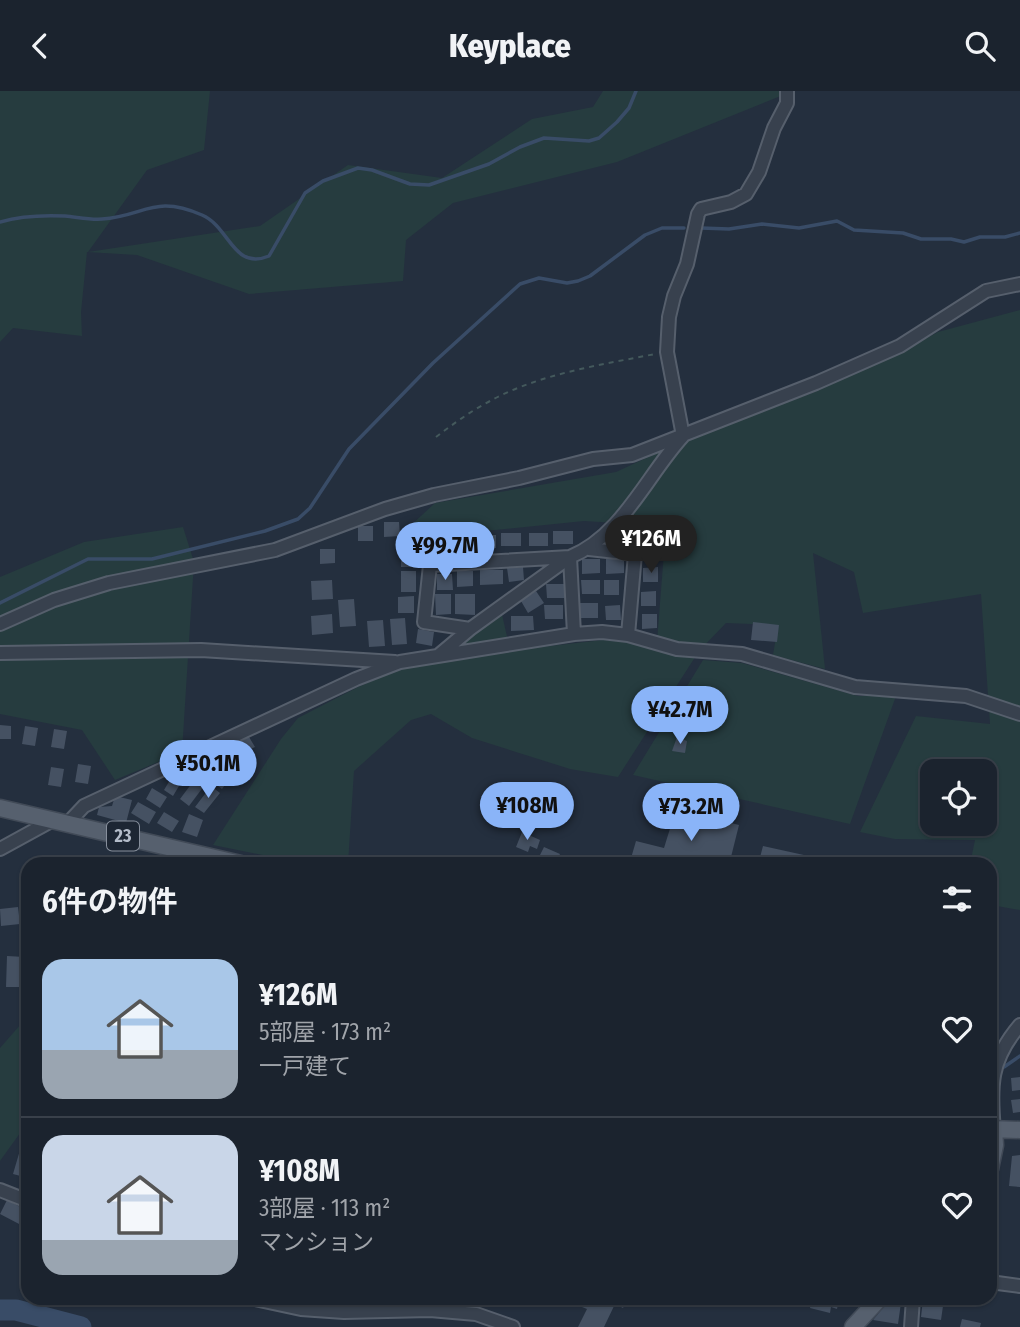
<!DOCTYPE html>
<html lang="ja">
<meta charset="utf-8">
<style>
:root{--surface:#1b232e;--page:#242b36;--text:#f1f3f6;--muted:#a0a4aa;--line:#39404a;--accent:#8ab4f8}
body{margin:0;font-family:"Fira Sans Condensed","Noto Sans JP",sans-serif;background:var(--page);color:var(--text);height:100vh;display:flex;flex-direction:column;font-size:26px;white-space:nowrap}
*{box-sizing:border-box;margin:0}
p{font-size:23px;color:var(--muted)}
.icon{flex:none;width:38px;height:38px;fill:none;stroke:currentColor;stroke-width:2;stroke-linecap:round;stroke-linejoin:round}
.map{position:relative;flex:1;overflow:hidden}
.drawer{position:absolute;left:21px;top:766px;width:976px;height:448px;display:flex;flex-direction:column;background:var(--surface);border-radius:21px;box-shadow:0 2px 5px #0004,0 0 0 2px var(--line)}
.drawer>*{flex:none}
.buttons{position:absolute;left:920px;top:668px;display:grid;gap:14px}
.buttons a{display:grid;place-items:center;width:77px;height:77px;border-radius:14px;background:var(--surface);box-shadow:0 2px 5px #0004,0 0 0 2px var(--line);font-size:35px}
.price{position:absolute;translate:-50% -60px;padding:0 16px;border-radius:24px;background:var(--accent);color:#111;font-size:23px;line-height:46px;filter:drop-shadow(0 2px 4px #0008)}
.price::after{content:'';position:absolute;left:50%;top:42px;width:21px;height:16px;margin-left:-10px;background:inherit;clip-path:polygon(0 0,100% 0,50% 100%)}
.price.on{background:#222;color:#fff}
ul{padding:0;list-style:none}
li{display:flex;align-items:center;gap:21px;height:175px;padding:0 21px}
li+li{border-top:2px solid var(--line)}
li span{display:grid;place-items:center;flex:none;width:196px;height:140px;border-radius:21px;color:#555}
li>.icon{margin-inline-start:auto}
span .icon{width:84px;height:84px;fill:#fffc;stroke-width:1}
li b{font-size:30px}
h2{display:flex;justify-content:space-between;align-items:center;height:84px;padding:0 21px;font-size:30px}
header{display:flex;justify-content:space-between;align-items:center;height:91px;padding:0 21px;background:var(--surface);font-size:32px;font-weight:800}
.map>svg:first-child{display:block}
.green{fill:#263c3f;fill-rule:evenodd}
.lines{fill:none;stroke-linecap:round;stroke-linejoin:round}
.stream{stroke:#394c67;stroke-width:3.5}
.river{stroke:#394c67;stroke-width:21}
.building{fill:#455162}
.minor-casing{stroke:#565f6c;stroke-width:16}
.major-casing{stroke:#414a57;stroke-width:19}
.path{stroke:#44595c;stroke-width:2;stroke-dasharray:5 5;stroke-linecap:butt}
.minor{stroke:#38414e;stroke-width:12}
.major{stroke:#56606e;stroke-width:16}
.labels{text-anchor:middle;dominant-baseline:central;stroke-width:7;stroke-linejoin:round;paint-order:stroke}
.shield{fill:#1d2633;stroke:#878f9c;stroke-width:2}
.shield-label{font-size:18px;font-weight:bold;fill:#b4bcc9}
</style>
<header><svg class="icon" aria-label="back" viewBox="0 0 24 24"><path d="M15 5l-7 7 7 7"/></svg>Keyplace<svg class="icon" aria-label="search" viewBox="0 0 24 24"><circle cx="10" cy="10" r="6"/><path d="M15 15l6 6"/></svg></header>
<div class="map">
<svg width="1020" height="1236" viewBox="0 0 1020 1236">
<rect width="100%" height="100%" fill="#242f3e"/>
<!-- green -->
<path class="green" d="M 0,0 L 210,0 L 204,59 L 147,79 L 88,161 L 260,135 L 348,74 L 442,87 L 532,28 L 593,16 L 603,0 L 793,0 L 617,71 L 453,112 L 406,149 L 403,190 L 249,203 L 137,164 L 87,161 L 81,221 L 82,245 L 13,237 L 0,251 Z
M 1020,219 L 1020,819 L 991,814 L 990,774 L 970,773 L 975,749 L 895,748 L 860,741 L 916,625 L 990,633 L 981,503 L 863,522 L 854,481 L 813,462 L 825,578 L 773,564 L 778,534 L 726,532 L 699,560 L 618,686 L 570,678 L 472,647 L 431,623 L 411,629 L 354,680 L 348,773 L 307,773 L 213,754 L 281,648 L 298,627 L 358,596 L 419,570 L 603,549 L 657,551 L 666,435 L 584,430 L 395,449 L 435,412 L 616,381 L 726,330 L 807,304 L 901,261 L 938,241 ZM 933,681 L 985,681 L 985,733 L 933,733 Z
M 183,436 L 194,471 L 182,661 L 115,689 L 82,639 L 0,623 L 0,486 L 84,451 Z
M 501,519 L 508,550 L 447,561 Z
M 703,569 L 742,572 L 858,605 L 896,605 L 850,733 L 633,684 Z
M 28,925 L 28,1031 L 0,1070 L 0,957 Z"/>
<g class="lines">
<!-- stream -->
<path class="stream" d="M 0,131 C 20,125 44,124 65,125 C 77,126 90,129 102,128 C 145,125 154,103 202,124 C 230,136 233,180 269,165 L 305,102 L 323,90 L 358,77 L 372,79 L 410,93 L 429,94 L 489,73 L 520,56 L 544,47 L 589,50 L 599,47 L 617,31 L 629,17 L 636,0
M 701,137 L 729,138 L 762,133 L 799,137 L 837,130 L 854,139 L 903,142 L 921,148 L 951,148 L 964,151 L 980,146 L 1005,146 L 1020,142
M 0,512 L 88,468 L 152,468 L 265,440 L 298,428 L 310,417 L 349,358 L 433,272 L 520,193 L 539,187 L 567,192 L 578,190 L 590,185 L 645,144 L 662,137 L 684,137
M 1004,976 L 1020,965"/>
<!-- river -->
<path class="river" d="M 0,1219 L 16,1219 L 81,1236"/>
</g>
<!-- building -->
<path class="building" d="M 384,431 L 399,431 L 400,445 L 384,446 Z
M 358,435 L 373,435 L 373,450 L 358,450 Z
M 637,435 L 659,436 L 659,449 L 636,449 Z
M 553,440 L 573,440 L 573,453 L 553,453 Z
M 501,442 L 521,442 L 521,455 L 501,455 Z
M 529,442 L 548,442 L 548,455 L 529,455 Z
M 480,444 L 496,444 L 496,457 L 480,457 Z
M 472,447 L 472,460 L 456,460 L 456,448 Z
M 427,451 L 443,451 L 443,464 L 427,464 Z
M 641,454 L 657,454 L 657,468 L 642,469 Z
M 401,455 L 416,455 L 417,476 L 401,476 Z
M 320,458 L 335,458 L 335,472 L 320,473 Z
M 582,468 L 600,468 L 600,482 L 582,483 Z
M 606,468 L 624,468 L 624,482 L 606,483 Z
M 523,476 L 524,489 L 509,491 L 507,477 Z
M 658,476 L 658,491 L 643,491 L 643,477 Z
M 480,479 L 503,479 L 503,493 L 480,494 Z
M 401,480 L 416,480 L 416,501 L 401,501 Z
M 457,480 L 473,480 L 473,495 L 457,496 Z
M 437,483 L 452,483 L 453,499 L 437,499 Z
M 332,489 L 333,508 L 312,509 L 311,490 Z
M 581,489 L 600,489 L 600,503 L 582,503 Z
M 604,489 L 619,489 L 619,504 L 604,504 Z
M 546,493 L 565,493 L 565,507 L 547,507 Z
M 536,500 L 544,512 L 528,522 L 521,510 Z
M 656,500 L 656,515 L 641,515 L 641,501 Z
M 435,503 L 451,503 L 451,523 L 436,524 Z
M 455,503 L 475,503 L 475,524 L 455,523 Z
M 414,505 L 414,522 L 398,522 L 398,506 Z
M 354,508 L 356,535 L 340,536 L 338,509 Z
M 580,512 L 598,512 L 598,527 L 580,527 Z
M 544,514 L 563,514 L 563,528 L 545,528 Z
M 620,514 L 621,529 L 606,529 L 605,515 Z
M 332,523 L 333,542 L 312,544 L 311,525 Z
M 642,523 L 657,523 L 657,537 L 642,538 Z
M 511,525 L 533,525 L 534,539 L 511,540 Z
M 405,527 L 407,553 L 392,554 L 390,528 Z
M 383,529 L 385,555 L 369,556 L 367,530 Z
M 753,531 L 779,534 L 777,551 L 751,549 Z
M 418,538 L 434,541 L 432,555 L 416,552 Z
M 0,634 L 11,635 L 11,648 L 0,648 Z
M 25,635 L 38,637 L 35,655 L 22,653 Z
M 54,638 L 67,640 L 64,658 L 51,656 Z
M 249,646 L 255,656 L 234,666 L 229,656 Z
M 677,646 L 687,650 L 685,662 L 672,660 Z
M 212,662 L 221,669 L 207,687 L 198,681 Z
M 78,673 L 91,675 L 88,693 L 75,691 Z
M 226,673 L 236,679 L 222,698 L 213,691 Z
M 51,676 L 64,678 L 61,696 L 48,694 Z
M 195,688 L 204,695 L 189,715 L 180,708 Z
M 170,689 L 179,695 L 173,705 L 164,699 Z
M 211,695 L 220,702 L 204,722 L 195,716 Z
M 152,697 L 167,706 L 160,717 L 146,708 Z
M 115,705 L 132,709 L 126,732 L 97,724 L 99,716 L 112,715 Z
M 138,711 L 156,721 L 149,733 L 131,722 Z
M 676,718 L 739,734 L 729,774 L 629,774 L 636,750 L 664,757 Z
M 164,721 L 179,730 L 172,741 L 157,732 Z
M 189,723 L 203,729 L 197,746 L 182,741 Z
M 522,741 L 540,749 L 537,758 L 530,755 L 528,761 L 516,756 Z
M 763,755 L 822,768 L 820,774 L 758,774 Z
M 544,756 L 560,763 L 555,774 L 549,774 L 538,768 Z
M 18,816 L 20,833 L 1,835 L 0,818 Z
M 7,865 L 25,866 L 24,896 L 6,896 Z
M 1020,986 L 1020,999 L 1012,1000 L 1011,987 Z
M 1020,1008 L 1020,1021 L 1013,1022 L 1011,1009 Z
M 25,1042 L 28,1043 L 28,1087 L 13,1083 Z
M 1020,1064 L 1020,1096 L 1009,1095 L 1012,1065 Z
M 7,1109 L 28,1120 L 21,1134 L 0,1123 Z
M 580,1208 L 628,1208 L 623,1217 L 615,1213 L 604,1236 L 578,1236 L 587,1218 L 577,1214 Z
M 812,1208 L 839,1208 L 837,1218 L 831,1216 L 830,1222 L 810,1217 Z
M 923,1208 L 944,1208 L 941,1229 L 921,1226 Z
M 887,1212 L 901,1212 L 898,1233 L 873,1229 Z
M 962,1228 L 981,1232 L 980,1236 L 960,1236 Z"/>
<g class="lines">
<defs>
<path id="minor" d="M 589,458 L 635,463 L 628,544
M 0,533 L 54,509 L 109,492 L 275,459 L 385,418 L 434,404 L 519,387 L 593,368 L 632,364 L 816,292 L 900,255 L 986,200 L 1020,193
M 470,538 L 424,531 L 430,474 L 570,466 L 574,543
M 0,562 L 201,559 L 395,571
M 439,564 L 470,538 L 570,466 C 622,445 647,384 683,345 L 667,261 L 669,226 L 674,205 L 687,173 L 698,123 L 701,118 L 731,111 L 746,103 L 759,81 L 774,37 L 787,12 L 787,0
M 68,732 L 84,715 L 356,588 L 400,571 L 574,543 L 602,541 L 628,544 L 677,558 L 742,563 L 855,596 L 966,605 L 1020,623
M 0,758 L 53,729
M 994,1039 C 990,995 990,969 1020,934
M 0,1099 L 28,1110
M 990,1191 L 1020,1195
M 255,1208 L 301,1218 L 344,1221 L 430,1219 L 476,1223 L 513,1236
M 911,1236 L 913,1208"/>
<path id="major" d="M 0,717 L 245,774
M 990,1038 L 1020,1039
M 990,1078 L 995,1054 L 994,1039
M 853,1236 L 879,1208"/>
</defs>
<!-- minor casing -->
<use href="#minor" class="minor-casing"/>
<!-- major casing -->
<use href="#major" class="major-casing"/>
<!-- path -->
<path class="path" d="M 436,346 C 453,333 471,320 490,310 C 539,283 600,274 655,263"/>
<!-- minor -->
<use href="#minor" class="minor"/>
<!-- major -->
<use href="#major" class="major"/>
</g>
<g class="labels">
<!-- shield labels -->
<rect class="shield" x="107" y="730.5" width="32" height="29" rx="5"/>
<g class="shield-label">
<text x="123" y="745">23</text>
</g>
</g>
</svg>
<div class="buttons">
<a><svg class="icon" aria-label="locate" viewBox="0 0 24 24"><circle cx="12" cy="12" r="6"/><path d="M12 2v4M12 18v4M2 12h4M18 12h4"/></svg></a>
</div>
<b class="price on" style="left:651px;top:484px">¥126M</b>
<b class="price" style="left:445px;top:491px">¥99.7M</b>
<b class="price" style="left:680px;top:655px">¥42.7M</b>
<b class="price" style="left:208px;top:709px">¥50.1M</b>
<b class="price" style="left:527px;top:751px">¥108M</b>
<b class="price" style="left:691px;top:752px">¥73.2M</b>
<section class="drawer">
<h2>6件の物件<svg class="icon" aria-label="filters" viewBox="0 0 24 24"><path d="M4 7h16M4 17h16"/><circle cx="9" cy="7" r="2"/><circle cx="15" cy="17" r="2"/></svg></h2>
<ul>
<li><span style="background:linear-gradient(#a9c7e8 65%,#9aa5b1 0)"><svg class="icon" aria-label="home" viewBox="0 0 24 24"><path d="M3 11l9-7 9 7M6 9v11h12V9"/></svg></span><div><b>¥126M</b><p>5部屋 · 173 m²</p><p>一戸建て</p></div><svg class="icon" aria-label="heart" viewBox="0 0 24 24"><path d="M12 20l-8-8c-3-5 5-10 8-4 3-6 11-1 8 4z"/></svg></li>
<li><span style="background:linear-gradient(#c9d6e8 75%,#9aa5b1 0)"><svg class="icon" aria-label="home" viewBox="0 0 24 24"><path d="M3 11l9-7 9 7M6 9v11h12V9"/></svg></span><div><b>¥108M</b><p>3部屋 · 113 m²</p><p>マンション</p></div><svg class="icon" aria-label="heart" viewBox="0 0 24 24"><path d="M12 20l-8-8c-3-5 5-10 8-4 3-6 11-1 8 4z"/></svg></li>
</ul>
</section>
</div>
